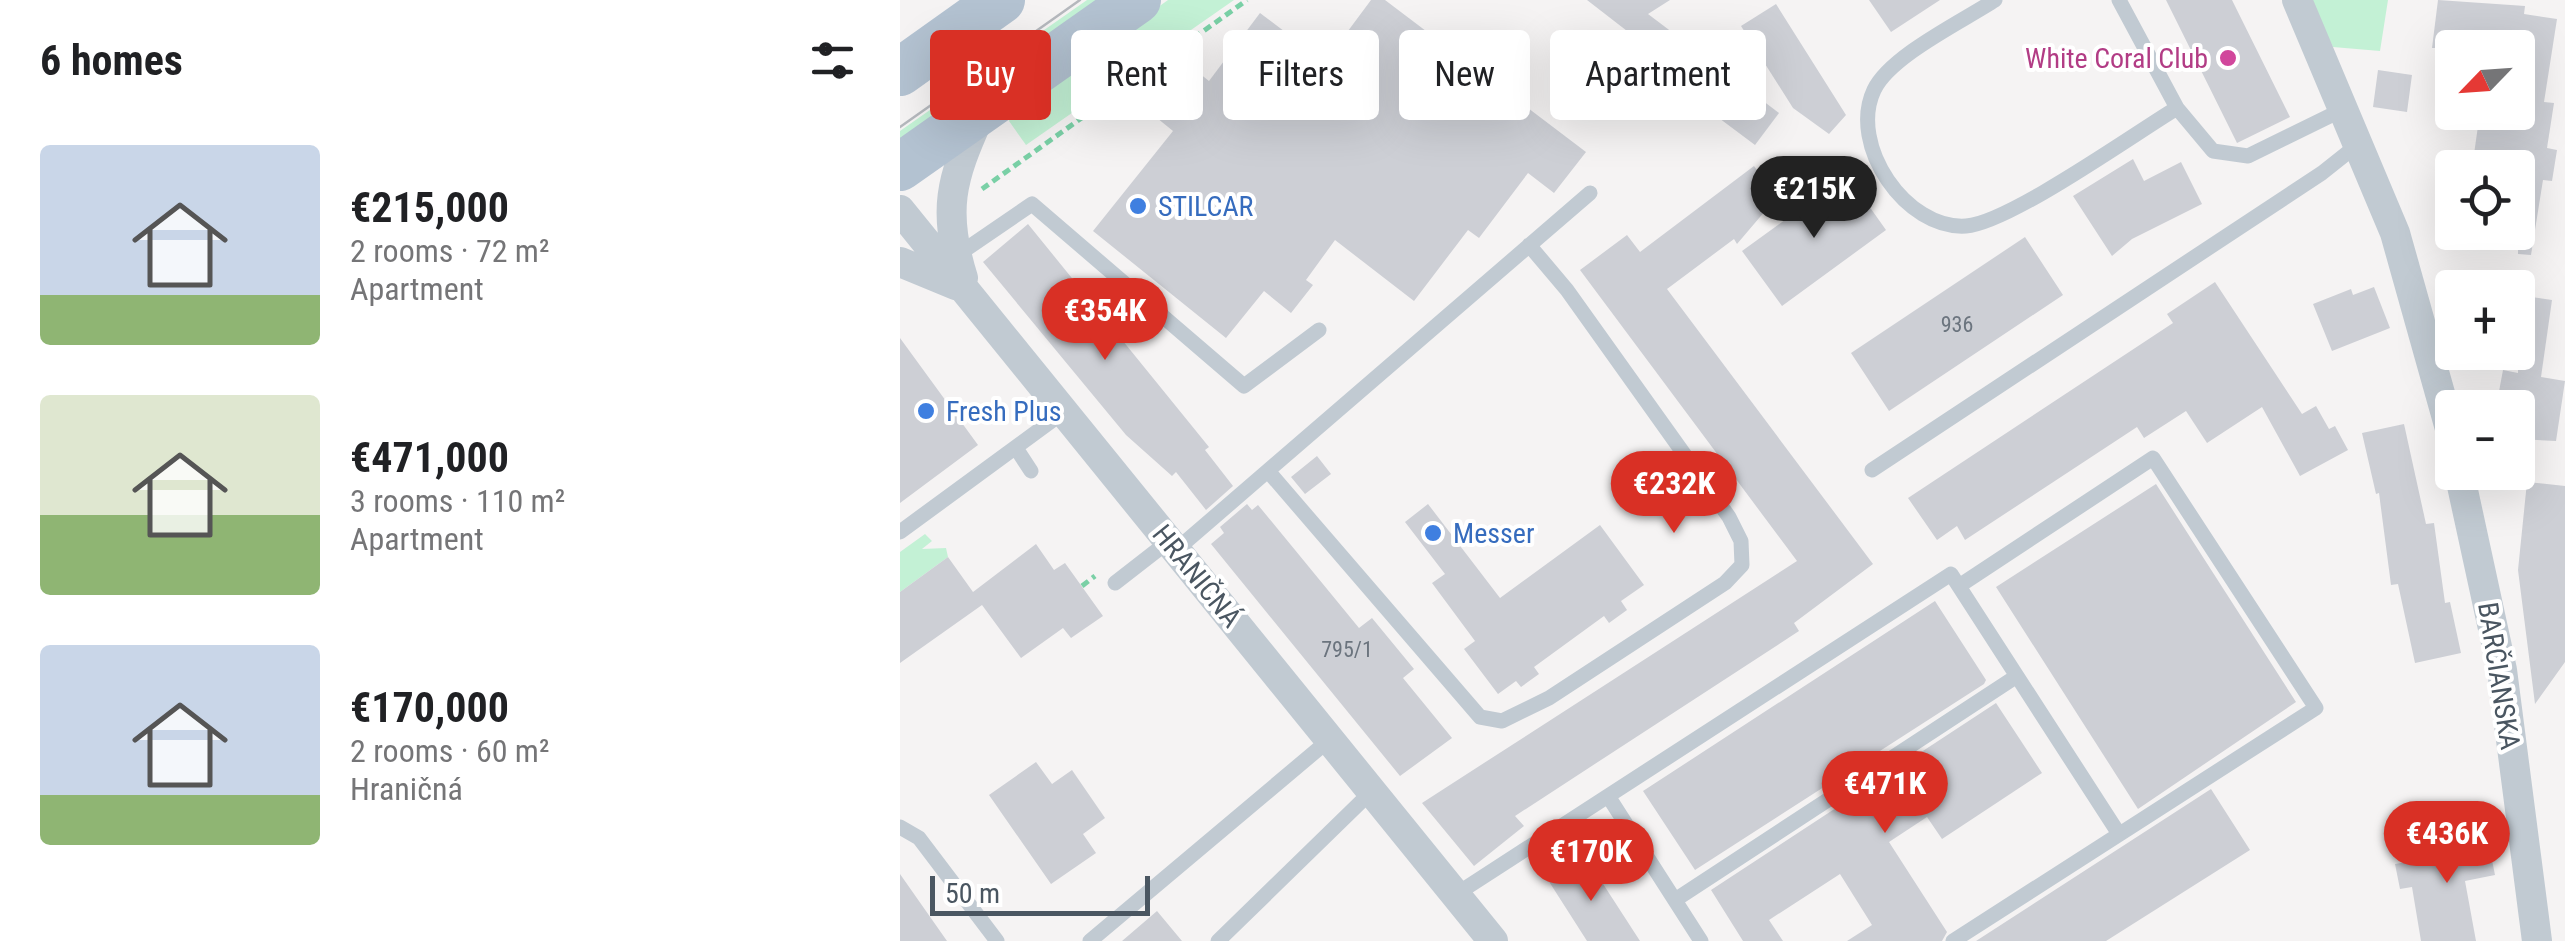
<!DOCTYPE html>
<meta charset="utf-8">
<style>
:root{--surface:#fff;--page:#f6f6f6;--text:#202124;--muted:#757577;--accent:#d93025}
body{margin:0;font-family:"Roboto Condensed",sans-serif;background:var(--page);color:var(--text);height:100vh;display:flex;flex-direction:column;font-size:38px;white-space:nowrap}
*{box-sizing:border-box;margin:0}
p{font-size:32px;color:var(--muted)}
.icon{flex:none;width:55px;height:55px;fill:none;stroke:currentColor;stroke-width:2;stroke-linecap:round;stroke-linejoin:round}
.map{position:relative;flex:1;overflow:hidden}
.side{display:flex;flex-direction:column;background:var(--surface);width:900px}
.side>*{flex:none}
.guide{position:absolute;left:30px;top:30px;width:950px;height:90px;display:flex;gap:20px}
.needle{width:65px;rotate:245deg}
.buttons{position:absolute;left:1535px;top:30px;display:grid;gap:20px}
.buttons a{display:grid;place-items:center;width:100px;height:100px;border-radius:10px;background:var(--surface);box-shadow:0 10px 40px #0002;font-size:50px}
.scale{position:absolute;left:30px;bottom:25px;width:220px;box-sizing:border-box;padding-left:10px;border:5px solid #4a5661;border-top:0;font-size:28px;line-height:35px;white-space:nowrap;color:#4a5661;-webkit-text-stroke:8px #fff;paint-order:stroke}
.price{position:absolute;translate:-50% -85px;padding:0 22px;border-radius:35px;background:var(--accent);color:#fff;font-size:32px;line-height:65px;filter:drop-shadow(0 2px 5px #0008)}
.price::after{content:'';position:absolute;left:50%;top:60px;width:30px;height:22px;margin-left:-15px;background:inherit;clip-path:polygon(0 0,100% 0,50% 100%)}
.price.current{background:#222;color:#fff}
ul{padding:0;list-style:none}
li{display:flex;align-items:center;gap:30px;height:250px;padding:0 40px}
li span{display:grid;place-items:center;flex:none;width:280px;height:200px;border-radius:10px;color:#555}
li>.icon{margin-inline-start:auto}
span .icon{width:120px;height:120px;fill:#fffc;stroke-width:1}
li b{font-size:42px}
h2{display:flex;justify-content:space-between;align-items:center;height:120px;padding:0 40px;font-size:42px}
.chip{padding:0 35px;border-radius:10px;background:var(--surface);box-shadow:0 10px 40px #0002;font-size:35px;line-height:90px}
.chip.current{background:var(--accent);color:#fff}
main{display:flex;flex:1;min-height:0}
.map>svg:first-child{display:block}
.green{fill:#c3f1d5}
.building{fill:#cdcfd5}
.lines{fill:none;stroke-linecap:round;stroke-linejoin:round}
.path{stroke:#7ad0a6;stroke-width:5;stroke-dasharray:8 5;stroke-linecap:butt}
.service{stroke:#c1cad2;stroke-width:15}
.minor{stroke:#c1cad2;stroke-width:30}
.primary{stroke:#b3c2d1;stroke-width:48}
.tram{stroke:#b5b8bd;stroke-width:2.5}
.hotel-dot{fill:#d1479c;stroke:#fff;stroke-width:4}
.shop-dot{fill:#3f7fe0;stroke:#fff;stroke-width:4}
.labels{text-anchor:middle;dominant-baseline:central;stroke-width:8;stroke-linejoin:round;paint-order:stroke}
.number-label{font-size:22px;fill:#6b747e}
.hotel-label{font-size:28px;fill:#b23c85;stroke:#fff;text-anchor:end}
.shop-label{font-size:28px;fill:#366cbe;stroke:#fff;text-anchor:start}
.street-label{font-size:28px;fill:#4a5661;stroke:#fff}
</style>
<main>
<section class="side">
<h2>6 homes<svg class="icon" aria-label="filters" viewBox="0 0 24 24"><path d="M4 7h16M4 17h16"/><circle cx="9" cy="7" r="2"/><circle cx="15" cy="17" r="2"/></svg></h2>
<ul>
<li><span style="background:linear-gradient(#c9d6e8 75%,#8fb573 0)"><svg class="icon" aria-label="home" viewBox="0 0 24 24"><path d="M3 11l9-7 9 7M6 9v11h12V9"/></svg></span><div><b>€215,000</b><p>2 rooms · 72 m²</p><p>Apartment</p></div></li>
<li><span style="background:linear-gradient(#dfe7d0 60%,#8fb573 0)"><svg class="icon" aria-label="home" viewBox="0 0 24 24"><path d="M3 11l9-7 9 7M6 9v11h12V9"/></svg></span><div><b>€471,000</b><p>3 rooms · 110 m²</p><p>Apartment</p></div></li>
<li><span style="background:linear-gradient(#c9d6e8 75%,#8fb573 0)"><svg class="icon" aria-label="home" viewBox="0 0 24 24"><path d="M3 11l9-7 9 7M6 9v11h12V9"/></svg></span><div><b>€170,000</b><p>2 rooms · 60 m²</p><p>Hraničná</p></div></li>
</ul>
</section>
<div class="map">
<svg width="1665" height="941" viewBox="0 0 1665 941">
<rect width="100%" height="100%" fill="#f5f3f3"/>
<!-- green -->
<path class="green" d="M 187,0 L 207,0 L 0,146 L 0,131 Z
M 268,0 L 334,0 L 126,145 L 109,121 L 112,112 Z
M 1409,0 L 1488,0 L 1480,51 L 1433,47 Z
M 25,534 L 32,541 L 22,549 L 46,548 L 48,557 L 0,592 L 0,552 Z"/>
<!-- building -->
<path class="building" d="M 471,0 L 485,0 L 686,152 L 654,193 L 628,173 L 579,238 L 568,230 L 514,301 L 435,240 L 406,280 L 413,285 L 391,313 L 364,291 L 326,338 L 193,231 L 273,131 L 257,118 L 294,69 L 309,81 L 360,13 L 425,62 Z
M 687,0 L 770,0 L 748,14 L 879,113 L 855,145 L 740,59 L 749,48 Z
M 969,0 L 1040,0 L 991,32 Z
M 1266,0 L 1332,0 L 1390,117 L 1337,143 Z
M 1538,0 L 1625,6 L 1624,14 L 1657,19 L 1644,102 L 1654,103 L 1647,148 L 1657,150 L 1652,181 L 1643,180 L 1631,255 L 1618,254 L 1618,168 L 1572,168 L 1580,112 L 1618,112 L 1618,48 L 1532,48 Z
M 876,4 L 946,115 L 929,134 L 893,108 L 841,26 Z
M 679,53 L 724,92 L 705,115 L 659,77 Z
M 1478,70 L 1512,75 L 1507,112 L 1473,107 Z
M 1233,159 L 1244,181 L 1281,162 L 1302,204 L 1232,239 L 1212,256 L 1173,196 Z
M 854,166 L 877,197 L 837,244 L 834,239 L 767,289 L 973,564 L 894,623 L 899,631 L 615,816 L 624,826 L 574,866 L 522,803 L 897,561 L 680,270 L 727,235 L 740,252 Z
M 947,175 L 986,230 L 882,306 L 842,251 Z
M 128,224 L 309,447 L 305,450 L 333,486 L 306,510 L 276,472 L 272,476 L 226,435 L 83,262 Z
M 1125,237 L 1163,295 L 989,411 L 951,353 Z
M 1315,282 L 1402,414 L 1416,406 L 1429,429 L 1435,426 L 1448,450 L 1400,476 L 1362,407 L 1307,443 L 1286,411 L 1244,438 L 1237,427 L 1065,540 L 1057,526 L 1037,540 L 1008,498 L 1273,323 L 1267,314 Z
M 1474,287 L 1490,328 L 1432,351 L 1413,304 L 1451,289 L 1453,295 Z
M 1618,295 L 1652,300 L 1641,377 L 1665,381 L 1656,441 L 1618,439 L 1618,408 L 1597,402 L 1603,370 L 1618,373 Z
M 0,338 L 78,445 L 0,503 Z
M 1504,424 L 1526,524 L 1534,523 L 1545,603 L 1550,602 L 1561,653 L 1515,663 L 1498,584 L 1491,585 L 1479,493 L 1476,494 L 1462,433 Z
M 417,456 L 431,474 L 405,494 L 391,477 Z
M 1627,482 L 1665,486 L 1665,662 L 1635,704 L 1618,570 Z
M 1256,484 L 1396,702 L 1238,809 L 1096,587 Z
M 347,504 L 352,510 L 358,505 L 459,628 L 472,618 L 514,669 L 503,678 L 552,738 L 500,776 L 311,544 L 324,533 L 320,527 Z
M 528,504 L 600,598 L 700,525 L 744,585 L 721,601 L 727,610 L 709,623 L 704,616 L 634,667 L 639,674 L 621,687 L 616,681 L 598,694 L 564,649 L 575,641 L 532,583 L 545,574 L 505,522 Z
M 136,544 L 154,570 L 165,563 L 203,616 L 171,638 L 163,628 L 121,658 L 82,605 L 0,663 L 0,592 L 48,557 L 73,592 Z
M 1035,601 L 1086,680 L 1084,684 L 795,870 L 743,791 Z
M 1096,703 L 1142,773 L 1042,839 L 1027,817 L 989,842 L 1047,932 L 1042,941 L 947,941 L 972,925 L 940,874 L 869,920 L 883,941 L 843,941 L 811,890 Z
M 136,762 L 152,784 L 172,770 L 205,818 L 183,834 L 196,853 L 151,884 L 89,795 Z
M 1311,789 L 1350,850 L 1206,941 L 1076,941 Z
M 1586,830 L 1595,875 L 1565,881 L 1576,941 L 1521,941 L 1512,887 L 1500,889 L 1495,864 L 1536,857 L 1533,841 Z
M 685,856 L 740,941 L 687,941 L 648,880 Z
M 0,874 L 47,941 L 0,941 Z
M 257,911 L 282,941 L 222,941 Z"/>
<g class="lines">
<!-- path -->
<path class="path" d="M 82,189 L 347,0
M 182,586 L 195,576"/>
<!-- service -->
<path class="service" d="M 1095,0 C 1063,21 990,56 974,90 C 948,145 1006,230 1066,226 C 1109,223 1234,134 1277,108 L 1219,0
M 1277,108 L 1313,151 L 1348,156 L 1446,108
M 56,256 L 132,204 L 344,386 L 419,330
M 116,448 L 131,471
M 972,470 L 1422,173 L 1461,142
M 368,471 L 580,717 L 602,721 L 649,698 L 825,583 L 842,565 L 841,541 L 829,517 L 667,290 L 629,245
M 0,532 L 165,411
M 276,550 L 690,193
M 215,583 L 269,541
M 708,796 L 801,941
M 0,827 L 19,838 L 97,941
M 555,895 L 1051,574 L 1219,834
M 775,900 L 1117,676
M 190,941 L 429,740
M 318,941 L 471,792
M 1053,941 L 1416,708 L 1253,458 L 1059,586"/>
<!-- minor -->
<path class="minor" d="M 1397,0 L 1495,233 L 1552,436
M 0,210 L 593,941
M 0,262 L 56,285
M 63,278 C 42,211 51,179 79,117
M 1559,472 L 1602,670 L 1637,941"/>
<!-- primary -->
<path class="primary" d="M 0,72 L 101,0
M 0,167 L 237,0"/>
<!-- tram -->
<path class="tram" d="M 0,127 L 180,0"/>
</g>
<!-- markers -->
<circle class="hotel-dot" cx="1328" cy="58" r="10"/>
<g class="shop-dot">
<circle cx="238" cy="206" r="10"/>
<circle cx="26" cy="411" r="10"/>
<circle cx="533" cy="533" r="10"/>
</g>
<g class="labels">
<!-- number labels -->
<g class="number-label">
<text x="1057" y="324">936</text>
<text x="447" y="649">795/1</text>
</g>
<!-- hotel labels -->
<g class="hotel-label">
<text x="1308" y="58">White Coral Club</text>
</g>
<!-- shop labels -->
<g class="shop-label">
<text x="258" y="206">STILCAR</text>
<text x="46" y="411">Fresh Plus</text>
<text x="553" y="533">Messer</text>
</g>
<!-- street labels -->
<g class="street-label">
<text transform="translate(297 576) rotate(51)">HRANIČNÁ</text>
<text transform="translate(1599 676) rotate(81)">BARČIANSKA</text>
</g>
</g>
</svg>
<div class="buttons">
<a><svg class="needle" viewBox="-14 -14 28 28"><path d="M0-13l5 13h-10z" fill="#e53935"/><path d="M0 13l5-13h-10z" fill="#757577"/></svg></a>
<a><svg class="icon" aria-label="locate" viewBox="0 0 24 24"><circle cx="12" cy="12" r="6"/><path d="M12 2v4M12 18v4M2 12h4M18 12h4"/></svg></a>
<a>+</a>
<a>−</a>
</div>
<div class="scale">50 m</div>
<b class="price current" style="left:914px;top:241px">€215K</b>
<b class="price" style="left:205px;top:363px">€354K</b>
<b class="price" style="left:774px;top:536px">€232K</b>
<b class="price" style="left:985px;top:836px">€471K</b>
<b class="price" style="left:1547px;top:886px">€436K</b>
<b class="price" style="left:691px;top:904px">€170K</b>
<div class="guide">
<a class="chip current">Buy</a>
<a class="chip">Rent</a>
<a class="chip">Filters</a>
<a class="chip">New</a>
<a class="chip">Apartment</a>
</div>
</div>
</main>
